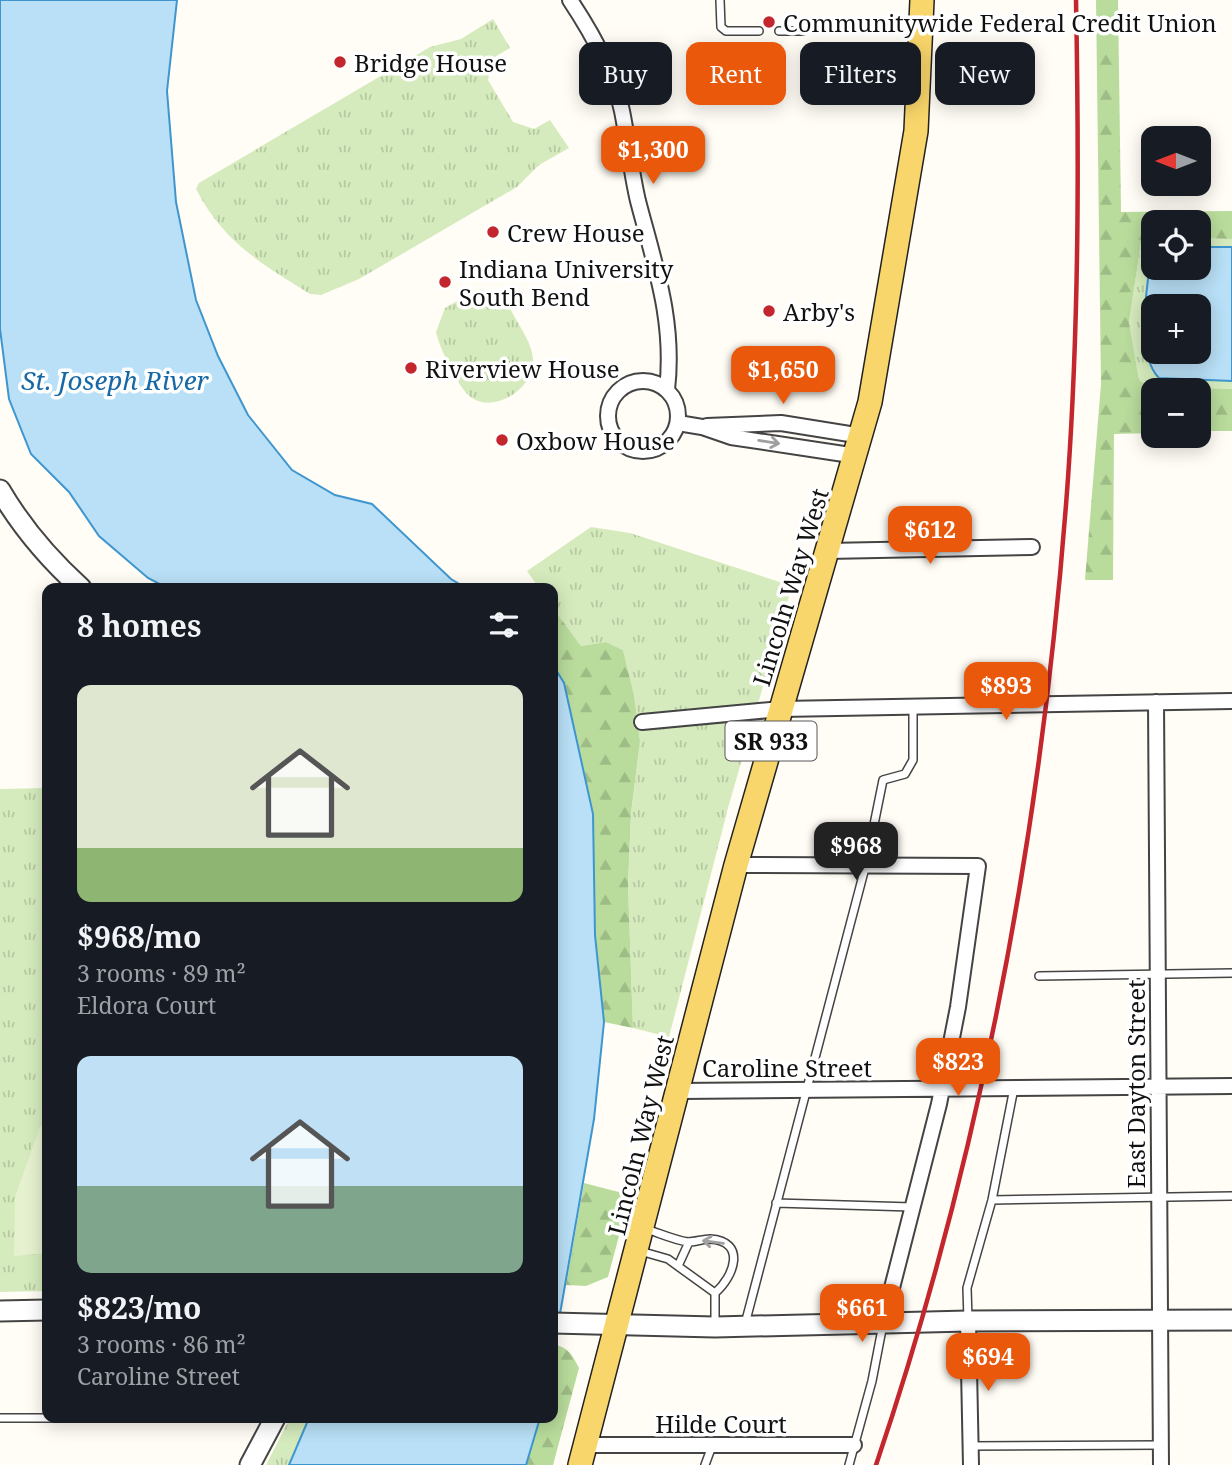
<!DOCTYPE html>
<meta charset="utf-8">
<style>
:root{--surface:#171b24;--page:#242831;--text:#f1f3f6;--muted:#9ea1a6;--accent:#ea580c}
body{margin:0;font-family:"Noto Serif",serif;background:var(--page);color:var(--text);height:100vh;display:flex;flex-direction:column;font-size:26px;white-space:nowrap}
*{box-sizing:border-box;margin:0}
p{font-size:23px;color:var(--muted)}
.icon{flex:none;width:38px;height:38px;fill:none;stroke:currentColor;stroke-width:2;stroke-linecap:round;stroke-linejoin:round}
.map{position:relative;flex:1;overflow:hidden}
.details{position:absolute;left:42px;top:583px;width:516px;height:840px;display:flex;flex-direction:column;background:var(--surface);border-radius:14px;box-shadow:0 4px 18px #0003}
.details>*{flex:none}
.hud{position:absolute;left:579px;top:42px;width:548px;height:63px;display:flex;gap:14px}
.needle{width:46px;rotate:270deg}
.controls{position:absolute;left:1141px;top:126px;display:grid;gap:14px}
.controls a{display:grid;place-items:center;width:70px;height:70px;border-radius:14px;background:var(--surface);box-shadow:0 4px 18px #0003;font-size:35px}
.price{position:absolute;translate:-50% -60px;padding:0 16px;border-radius:14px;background:var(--accent);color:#fff;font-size:23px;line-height:46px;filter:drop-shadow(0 2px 4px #0008)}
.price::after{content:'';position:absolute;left:50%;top:42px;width:21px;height:16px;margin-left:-10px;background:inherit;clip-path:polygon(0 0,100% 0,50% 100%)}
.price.active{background:#222;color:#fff}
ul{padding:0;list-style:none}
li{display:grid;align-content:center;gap:14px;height:371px;padding:0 35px}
li span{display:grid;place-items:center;height:217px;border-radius:14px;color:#555}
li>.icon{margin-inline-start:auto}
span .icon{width:126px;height:126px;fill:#fffc;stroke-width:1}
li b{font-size:30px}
h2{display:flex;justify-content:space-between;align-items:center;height:84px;padding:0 35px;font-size:30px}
.chip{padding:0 24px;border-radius:14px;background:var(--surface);box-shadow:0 4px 18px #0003;font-size:24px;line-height:63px}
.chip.active{background:var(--accent);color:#fff}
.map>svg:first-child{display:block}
.grass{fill:url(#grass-tufts);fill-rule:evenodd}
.forest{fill:url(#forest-firs)}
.pitch{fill:#e6f2cf}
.water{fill:#b9e0f7;stroke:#3f96cf;stroke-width:2;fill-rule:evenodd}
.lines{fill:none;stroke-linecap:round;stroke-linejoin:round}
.service-casing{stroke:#444;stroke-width:10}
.minor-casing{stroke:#444;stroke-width:18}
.tertiary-casing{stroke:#444;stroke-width:23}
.primary-casing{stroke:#222;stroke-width:26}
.service{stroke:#fff;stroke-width:7}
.minor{stroke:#fff;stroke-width:14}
.tertiary{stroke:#fff;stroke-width:19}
.primary{stroke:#f9d66b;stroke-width:23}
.rail{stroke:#c4262e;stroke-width:4.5}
.oneway{stroke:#a0a0a0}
.poi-dot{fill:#c4262e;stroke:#fff;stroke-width:2.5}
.labels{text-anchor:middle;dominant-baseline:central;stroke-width:7;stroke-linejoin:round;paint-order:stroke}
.shield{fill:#fff;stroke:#585858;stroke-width:2}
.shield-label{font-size:23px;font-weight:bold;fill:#111}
.poi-label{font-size:24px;fill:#111;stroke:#fff;text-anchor:start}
.street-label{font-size:24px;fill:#111;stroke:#fff}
.water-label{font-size:26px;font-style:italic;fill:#1768a6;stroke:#fff}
</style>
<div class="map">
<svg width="1232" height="1465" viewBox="0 0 1232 1465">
<defs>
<pattern id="grass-tufts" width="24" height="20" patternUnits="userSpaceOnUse" patternTransform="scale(1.75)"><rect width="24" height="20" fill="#d5ebbd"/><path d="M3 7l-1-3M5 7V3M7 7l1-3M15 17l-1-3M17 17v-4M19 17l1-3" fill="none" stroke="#b6c8a1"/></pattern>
<pattern id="forest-firs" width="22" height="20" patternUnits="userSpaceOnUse" patternTransform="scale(1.75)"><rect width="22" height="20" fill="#b9dc9c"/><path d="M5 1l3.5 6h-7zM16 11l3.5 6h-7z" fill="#9ebc85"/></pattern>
</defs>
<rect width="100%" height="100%" fill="#fffdf5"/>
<!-- grass -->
<path class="grass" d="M 493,19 L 510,48 L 493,58 L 488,80 L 513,122 L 534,129 L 550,120 L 569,148 L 539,165 L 517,187 L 359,279 L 321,295 L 310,294 C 261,263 224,243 196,189 L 199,183 L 430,47 L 461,39 Z
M 1153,238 L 1153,268 L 1199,268 L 1199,238 L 1232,239 L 1232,389 L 1149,386 L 1139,380 L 1129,322 L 1141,243 ZM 1153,306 L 1199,306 L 1199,352 L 1153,352 Z
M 476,290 C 495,288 505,297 513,314 C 520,327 532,344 533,359 C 536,386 496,414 472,398 C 459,390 439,347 436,332 L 445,308 Z
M 591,527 L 630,533 L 792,586 L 728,808 L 669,1037 L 633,1028 L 628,885 L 631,815 L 640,741 L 634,695 L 623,650 L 606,642 L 581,646 L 553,608 L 553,588 L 539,588 L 527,571 Z
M 47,788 L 47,1291 L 0,1292 L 0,789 Z
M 290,1418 L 309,1418 L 289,1465 L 266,1465 Z"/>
<!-- forest -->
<path class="forest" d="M 1096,0 L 1118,0 L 1121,212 L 1232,211 L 1232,239 L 1199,238 L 1199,222 L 1153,222 L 1153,238 L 1141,243 L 1129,322 L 1139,380 L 1149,386 L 1232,389 L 1232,431 L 1199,431 L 1199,390 L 1153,390 L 1153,433 L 1114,434 L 1113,580 L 1085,580 L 1101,384 Z
M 553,608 L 581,646 L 606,642 L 623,650 L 634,695 L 640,741 L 631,814 L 628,885 L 633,1028 L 604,1022 L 595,935 L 593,814 L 564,683 L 553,665 Z
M 584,1183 L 630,1195 L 608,1277 L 586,1286 L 566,1285 Z
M 555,1345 C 568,1347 573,1356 579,1368 L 553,1465 L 526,1465 L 540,1418 L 553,1418 Z"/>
<!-- pitch -->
<path class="pitch" d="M 47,1120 L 47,1253 L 14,1256 L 15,1197 L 40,1127 Z"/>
<!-- water -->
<path class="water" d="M 0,0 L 177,0 L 167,91 L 176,202 L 196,300 L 218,356 L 248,415 L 292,470 L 335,495 L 372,504 L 451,579 L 466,588 L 167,588 L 148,578 L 99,536 L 69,492 L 31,454 L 9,399 L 0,329 Z
M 1199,247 L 1232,247 L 1232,381 L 1159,378 C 1135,354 1147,288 1151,256 L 1153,254 L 1153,268 L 1199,268 ZM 1199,306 L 1199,352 L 1153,352 L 1153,306 Z
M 553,665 L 564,683 L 593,814 L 595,935 L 604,1022 L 594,1119 L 553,1354 Z
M 309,1418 L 540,1418 L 526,1465 L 289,1465 Z"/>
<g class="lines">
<defs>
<path id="service" d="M 720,0 L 721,27 L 726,31 L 759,31
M 779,31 L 803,31
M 1039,976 L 1232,973
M 992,1200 L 1232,1196
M 776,1203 L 912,1207
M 646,1229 C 659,1233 674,1240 688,1242 C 695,1242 703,1239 710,1239 C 747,1241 734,1277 715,1293
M 640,1251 L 668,1259 L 715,1293
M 678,1266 L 689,1242
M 968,1320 L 967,1288 L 992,1200 L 1014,1088
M 715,1324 L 715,1293
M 745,1324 L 866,864 L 883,780 L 905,774 L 913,760 L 913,706
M 0,1418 L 65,1418
M 971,1446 L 1161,1445
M 705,1465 L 712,1446
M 849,1465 L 872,1381 L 883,1324"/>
<path id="minor" d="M 570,0 C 592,33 614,72 622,111 C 628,141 631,171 638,201 C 655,266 675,321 667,390
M608 416a35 35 0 1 1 70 0a35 35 0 1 1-70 0Z
M 678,423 L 702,427 L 731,437 L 857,456
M 707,426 L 781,423 L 862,436
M 827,551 L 1032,547
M 1156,702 L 1161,1465
M 642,722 L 781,709 L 1232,701
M 736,865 L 978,866 L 958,1007 L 939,1104 L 883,1323
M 679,1091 L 1232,1086
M 968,1321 L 971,1465
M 587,1445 L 854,1445"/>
<path id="tertiary" d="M 0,490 C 21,526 50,560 81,588
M 0,1311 L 47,1310
M 553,1323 L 715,1327 L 968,1321 L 1232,1320
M 250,1465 L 275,1418"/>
<path id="primary" d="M 580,1465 L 736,865 L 870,402 L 916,131 L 922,0"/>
</defs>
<!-- service casing -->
<use href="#service" class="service-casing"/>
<!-- minor casing -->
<use href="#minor" class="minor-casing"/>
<!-- tertiary casing -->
<use href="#tertiary" class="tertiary-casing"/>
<!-- primary casing -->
<use href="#primary" class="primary-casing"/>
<!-- service -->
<use href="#service" class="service"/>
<!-- minor -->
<use href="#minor" class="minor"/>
<!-- tertiary -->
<use href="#tertiary" class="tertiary"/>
<!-- primary -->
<use href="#primary" class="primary"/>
<!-- rail -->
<path class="rail" d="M 876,1465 C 984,1146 1044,813 1068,478 C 1079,319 1079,159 1076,0"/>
</g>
<!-- one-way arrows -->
<defs><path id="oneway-shaft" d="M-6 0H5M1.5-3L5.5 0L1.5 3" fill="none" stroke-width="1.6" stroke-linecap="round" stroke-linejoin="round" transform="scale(1.75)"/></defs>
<g class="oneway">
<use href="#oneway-shaft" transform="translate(769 442) rotate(9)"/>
<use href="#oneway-shaft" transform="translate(713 1242) rotate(-172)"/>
</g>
<!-- markers -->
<g class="poi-dot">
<circle cx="769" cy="22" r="7"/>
<circle cx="340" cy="62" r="7"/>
<circle cx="493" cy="232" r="7"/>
<circle cx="445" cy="282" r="7"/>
<circle cx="769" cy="311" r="7"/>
<circle cx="411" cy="368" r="7"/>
<circle cx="502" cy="440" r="7"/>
</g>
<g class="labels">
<!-- shield labels -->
<rect class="shield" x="725.5" y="721.5" width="91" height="39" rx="5"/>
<g class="shield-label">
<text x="771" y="741">SR 933</text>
</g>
<!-- poi labels -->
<g class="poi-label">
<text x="783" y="22">Communitywide Federal Credit Union</text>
<text x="354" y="62">Bridge House</text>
<text x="507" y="232">Crew House</text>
<text x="459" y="268">Indiana University<tspan x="459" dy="28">South Bend</tspan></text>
<text x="783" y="311">Arby's</text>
<text x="425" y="368">Riverview House</text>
<text x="516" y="440">Oxbow House</text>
</g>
<!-- street labels -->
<g class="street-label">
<text transform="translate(790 587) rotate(-73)">Lincoln Way West</text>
<text x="787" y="1067">Caroline Street</text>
<text transform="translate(1135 1084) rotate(-90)">East Dayton Street</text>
<text transform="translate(640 1135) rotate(-76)">Lincoln Way West</text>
<text x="721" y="1423">Hilde Court</text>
</g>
<!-- water labels -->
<g class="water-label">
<text x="115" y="380">St. Joseph River</text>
</g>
</g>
</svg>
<div class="controls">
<a><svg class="needle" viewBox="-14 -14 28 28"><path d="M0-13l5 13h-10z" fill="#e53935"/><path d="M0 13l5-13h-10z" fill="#9ea1a6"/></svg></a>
<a><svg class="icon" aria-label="locate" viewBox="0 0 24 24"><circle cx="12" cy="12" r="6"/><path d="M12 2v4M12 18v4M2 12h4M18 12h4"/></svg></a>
<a>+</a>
<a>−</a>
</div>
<b class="price" style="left:653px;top:186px">$1,300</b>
<b class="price" style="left:783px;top:406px">$1,650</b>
<b class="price" style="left:930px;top:566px">$612</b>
<b class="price" style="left:1006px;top:722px">$893</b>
<b class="price active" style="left:856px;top:882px">$968</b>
<b class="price" style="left:958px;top:1098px">$823</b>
<b class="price" style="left:862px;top:1344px">$661</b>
<b class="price" style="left:988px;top:1393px">$694</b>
<div class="hud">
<a class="chip">Buy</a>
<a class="chip active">Rent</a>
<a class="chip">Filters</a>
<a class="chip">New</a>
</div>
<section class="details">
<h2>8 homes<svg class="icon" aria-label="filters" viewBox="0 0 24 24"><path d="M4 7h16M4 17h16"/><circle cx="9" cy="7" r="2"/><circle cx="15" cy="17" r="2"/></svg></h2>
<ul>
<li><span style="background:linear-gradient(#dfe7d0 75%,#8fb573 0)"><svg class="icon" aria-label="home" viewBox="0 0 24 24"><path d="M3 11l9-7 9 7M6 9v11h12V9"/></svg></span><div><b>$968/mo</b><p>3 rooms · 89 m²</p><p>Eldora Court</p></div></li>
<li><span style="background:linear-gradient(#bfe0f5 60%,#7fa58c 0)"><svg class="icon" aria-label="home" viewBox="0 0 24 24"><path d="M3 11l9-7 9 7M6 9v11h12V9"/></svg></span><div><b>$823/mo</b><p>3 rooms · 86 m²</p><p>Caroline Street</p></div></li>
</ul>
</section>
</div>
